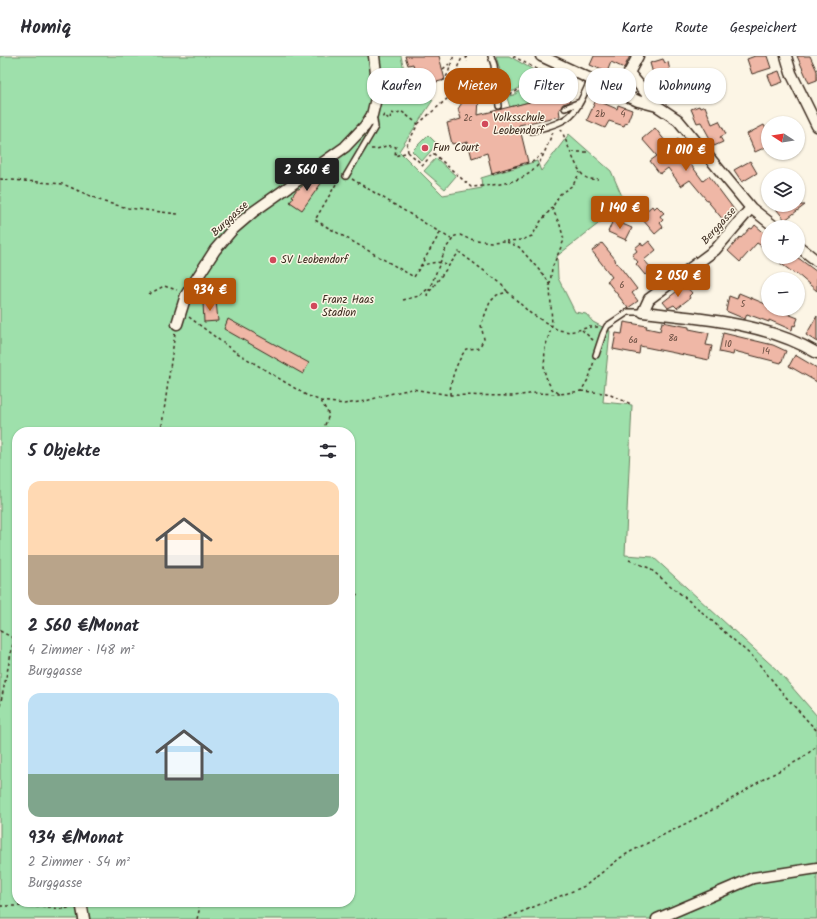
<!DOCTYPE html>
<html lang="de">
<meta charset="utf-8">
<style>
:root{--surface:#fff;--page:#f2f2f3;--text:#2b2b33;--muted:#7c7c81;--line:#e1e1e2;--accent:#b45309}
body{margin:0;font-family:Kalam,sans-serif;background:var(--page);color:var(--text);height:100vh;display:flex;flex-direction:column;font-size:15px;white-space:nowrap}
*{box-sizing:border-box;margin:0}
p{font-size:13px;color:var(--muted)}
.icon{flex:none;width:22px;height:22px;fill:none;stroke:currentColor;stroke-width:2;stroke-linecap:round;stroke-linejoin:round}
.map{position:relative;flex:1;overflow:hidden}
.panel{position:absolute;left:12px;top:371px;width:343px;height:480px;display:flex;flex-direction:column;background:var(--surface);border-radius:16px;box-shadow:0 1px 3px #0004}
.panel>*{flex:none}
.top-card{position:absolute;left:367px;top:12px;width:380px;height:36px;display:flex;gap:8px}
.needle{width:26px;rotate:282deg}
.fabs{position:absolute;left:761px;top:60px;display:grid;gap:8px}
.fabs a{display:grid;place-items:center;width:44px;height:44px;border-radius:50%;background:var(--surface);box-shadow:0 1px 3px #0004;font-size:20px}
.price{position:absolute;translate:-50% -34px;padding:0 9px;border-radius:4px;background:var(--accent);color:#fff;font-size:13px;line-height:26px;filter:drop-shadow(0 1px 2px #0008)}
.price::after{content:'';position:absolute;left:50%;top:24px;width:12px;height:9px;margin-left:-6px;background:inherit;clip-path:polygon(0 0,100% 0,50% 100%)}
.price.active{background:#222;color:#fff}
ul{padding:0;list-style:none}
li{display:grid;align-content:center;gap:8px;height:212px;padding:0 16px}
li span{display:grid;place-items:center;height:124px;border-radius:12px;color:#555}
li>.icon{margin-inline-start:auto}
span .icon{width:72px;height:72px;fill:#fffc;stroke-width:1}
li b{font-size:17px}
h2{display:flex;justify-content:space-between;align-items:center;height:48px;padding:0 16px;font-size:17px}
.tag{padding:0 14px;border-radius:16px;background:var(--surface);box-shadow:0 1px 3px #0004;font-size:14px;line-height:36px}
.tag.active{background:var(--accent);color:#fff}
header{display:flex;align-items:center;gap:24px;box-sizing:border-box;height:56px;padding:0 20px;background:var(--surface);border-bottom:1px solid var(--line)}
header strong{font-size:19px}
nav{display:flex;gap:22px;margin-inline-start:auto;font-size:14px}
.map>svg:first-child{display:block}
.green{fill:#9ee0ab;stroke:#6c8564;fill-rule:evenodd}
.building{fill:#efb7a6;stroke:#3b2a1e}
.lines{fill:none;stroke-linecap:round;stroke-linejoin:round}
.service-casing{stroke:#3b2a1e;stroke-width:8}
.minor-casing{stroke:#3b2a1e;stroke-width:13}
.path{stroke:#3b2a1e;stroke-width:1.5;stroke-dasharray:3 3;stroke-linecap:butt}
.service{stroke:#fcf5e5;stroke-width:5}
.minor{stroke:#fcf5e5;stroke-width:10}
.poi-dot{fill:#d1495b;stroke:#fcf5e5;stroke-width:1.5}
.labels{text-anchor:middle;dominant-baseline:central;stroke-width:3;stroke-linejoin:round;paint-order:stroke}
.number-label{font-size:9px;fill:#684d40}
.poi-label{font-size:11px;fill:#3b2a1e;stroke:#fcf5e5;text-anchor:start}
.street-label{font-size:11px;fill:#3b2a1e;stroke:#fcf5e5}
</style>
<header>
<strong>Homiq</strong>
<nav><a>Karte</a><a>Route</a><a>Gespeichert</a></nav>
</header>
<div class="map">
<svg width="817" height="863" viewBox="0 0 817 863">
<rect width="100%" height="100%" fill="#fcf5e5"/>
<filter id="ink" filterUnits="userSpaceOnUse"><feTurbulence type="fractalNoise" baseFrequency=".025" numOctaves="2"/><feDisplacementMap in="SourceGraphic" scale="8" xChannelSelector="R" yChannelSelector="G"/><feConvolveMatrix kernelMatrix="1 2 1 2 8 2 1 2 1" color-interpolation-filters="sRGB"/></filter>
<g filter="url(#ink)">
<!-- green -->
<path class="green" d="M 0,0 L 401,0 L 406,23 L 433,44 L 399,95 L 443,139 L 482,132 L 481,122 L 537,105 L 541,115 L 569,78 L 611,115 L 625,147 L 557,200 L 558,222 L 575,256 L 586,258 L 593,266 L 610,275 L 603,346 L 632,349 L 625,499 L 653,501 L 777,614 L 817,660 L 817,863 L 0,863 ZM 17,376 L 350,376 L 350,846 L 17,846 Z
M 496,0 L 509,0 L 537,16 L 548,19 L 548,22 L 532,24 L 514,35 L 506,36 Z
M 548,25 L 553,40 L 510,51 L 507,42 L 508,40 L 514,39 L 531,27 Z
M 428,79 L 437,88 L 422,105 L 412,95 Z
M 436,102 L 456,120 L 445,133 L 424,115 Z"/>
<!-- building -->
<path class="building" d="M 405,0 L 439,0 L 445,24 L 419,30 L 413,8 L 408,9 Z
M 594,0 L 630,0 L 624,12 L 611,6 L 607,16 L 590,9 Z
M 755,0 L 767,0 L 771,12 L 752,18 L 747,3 Z
M 797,0 L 810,0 L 817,15 L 817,24 L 809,27 Z
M 663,3 L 665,7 L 668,6 L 670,15 L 668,15 L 672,28 L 684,24 L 686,29 L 688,28 L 690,41 L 678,45 L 673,33 L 662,37 L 659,27 L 656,28 L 650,7 Z
M 779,15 L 783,26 L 772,30 L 768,19 Z
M 564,23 L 570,46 L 563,48 L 561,52 L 559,53 L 560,60 L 519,69 L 528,106 L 492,117 L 487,97 L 472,102 L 468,86 L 456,89 L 456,87 L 452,88 L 447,67 L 461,63 L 458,53 L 468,37 L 479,43 L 478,59 L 553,40 L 549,27 Z
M 596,44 L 617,53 L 618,49 L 632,54 L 627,67 L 626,66 L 624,70 L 609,65 L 605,72 L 587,64 Z
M 699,50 L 700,52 L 705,50 L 712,68 L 719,65 L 726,78 L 720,81 L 723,86 L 714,90 L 701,66 L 697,67 L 691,53 Z
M 764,69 L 768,77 L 764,79 L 768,90 L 755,96 L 747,78 Z
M 655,72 L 669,90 L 678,83 L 687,94 L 683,98 L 703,125 L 709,120 L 736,156 L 725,166 L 690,124 L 681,130 L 668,112 L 660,118 L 650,105 L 657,100 L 642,83 Z
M 750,105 L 757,117 L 742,126 L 734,114 Z
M 319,117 L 325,122 L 302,154 L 290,146 L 294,141 L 292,140 L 297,133 L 299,133 L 307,126 L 309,127 Z
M 773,149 L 805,149 L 785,164 Z
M 652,150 L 654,153 L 657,150 L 664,157 L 660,160 L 663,164 L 660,167 L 663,171 L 655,178 L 642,163 L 647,159 L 645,156 Z
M 613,164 L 632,172 L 626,184 L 608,176 Z
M 755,169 L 768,180 L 768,194 L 757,187 L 740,206 L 728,195 L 740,181 L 741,182 L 750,172 L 752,173 Z
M 649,185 L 656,194 L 644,204 L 652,213 L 645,219 L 636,208 L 638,206 L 632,199 L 637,195 L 635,192 L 641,187 L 643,190 Z
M 602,187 L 615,203 L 616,208 L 617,207 L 637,233 L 632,237 L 638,245 L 628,252 L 607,225 L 612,221 L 592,195 Z
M 784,201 L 797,201 L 817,216 L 817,235 L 796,217 L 795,218 L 780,207 Z
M 685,229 L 692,237 L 689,240 L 690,242 L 677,252 L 674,249 L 668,252 L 663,246 Z
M 739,237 L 768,249 L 768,253 L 775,253 L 798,262 L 795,270 L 793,269 L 792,274 L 769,264 L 769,266 L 747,258 L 745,263 L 726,255 L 729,240 L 737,243 Z
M 216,245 L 218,265 L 204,266 L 203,246 Z
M 817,260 L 817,286 L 806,279 Z
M 228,263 L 309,307 L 303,318 L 224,273 Z
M 624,266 L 647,270 L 646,272 L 660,275 L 662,266 L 689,271 L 689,273 L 709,277 L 706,289 L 712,290 L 709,304 L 640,290 L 639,298 L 613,293 L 616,277 L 622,278 Z
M 723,277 L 773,289 L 786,295 L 781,307 L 734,295 L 733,299 L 719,296 Z
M 795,299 L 817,312 L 817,326 L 789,310 Z"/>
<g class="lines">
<defs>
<path id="service" d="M 491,0 L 494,9 L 499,50
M 565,52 L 580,46
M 532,75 C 573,64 574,61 591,23
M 346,120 L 375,71 L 374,64 L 372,59
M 596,299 L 603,278 L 607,270 L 628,256 L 643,256"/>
<path id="minor" d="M 541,0 L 638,45 L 657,50 L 678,64 L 751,152 L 775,171
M 786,0 L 791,17 L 817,70
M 629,17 L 657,50
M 618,36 L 629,17 L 638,0
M 751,152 L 715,194 L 649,243 L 643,256 C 702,263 765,266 817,297
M 798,190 L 817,205
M 177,268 L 186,239 L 215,194 L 232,174 L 253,156 L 345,91 L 365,70 L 372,59 L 378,34 L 374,0
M 81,846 L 84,863
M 657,863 L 753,822 L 817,812"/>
</defs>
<!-- service casing -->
<use href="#service" class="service-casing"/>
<!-- minor casing -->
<use href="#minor" class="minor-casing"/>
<!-- path -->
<path class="path" d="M 466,0 L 467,6
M 513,0 L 538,14 L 554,17
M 443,13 L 449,8
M 442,25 C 449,22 450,7 454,0
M 504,40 L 514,37 L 528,26 L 552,22 L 555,18
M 479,42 L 491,44
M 418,68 L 448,42 L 458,10 L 463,0
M 561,73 C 566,84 577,116 585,121 C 589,124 594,123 598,123
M 371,93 C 382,94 384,87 396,91 L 395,100 L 408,96 L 407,89 L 418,68 L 401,55 L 396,58 L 391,57 L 390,64 L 384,59 L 382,62
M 408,96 L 423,109 L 433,97 L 471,131 C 493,129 523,128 537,110 C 544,100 548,87 553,76
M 572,96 L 587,96
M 491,118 L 534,105 L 542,98
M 0,123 L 63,128 L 104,146 L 128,152 L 178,158
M 339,123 L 315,164 L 414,221 L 440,177
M 352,123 L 451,183
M 506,185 L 522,184 L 532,180 L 541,165 L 552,152
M 420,210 C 432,207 439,203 449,211
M 550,228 L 552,212 L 564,184 L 560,169 L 552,152 L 560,138 L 573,129 L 580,116
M 430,235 L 459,196 L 499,226 L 508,236
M 149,238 L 164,230 L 177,234
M 428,240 L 427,239 L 446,192 L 455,180 L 460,179 L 469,183 L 491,186 L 504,185 L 519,191 L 546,222 L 550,230 L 552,269 L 545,292 L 544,314 L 547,324 L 552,333 L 560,338 L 581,335 L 589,322 L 594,305
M 403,244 L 419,240 L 429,232
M 189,261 L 231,293 L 306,339 L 321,345 L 344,348 L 366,345 L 389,338 L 412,333 L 450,339 L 514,340 L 536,337 L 560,338
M 582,274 L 594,285
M 581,335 L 606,337 L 631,348
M 450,339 C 450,323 457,306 466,293 L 479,292 L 484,283 L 481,269 L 490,246 L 497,239 L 508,236 L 530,257 L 558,274 L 570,276 L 590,271 L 599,271
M 321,345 L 329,359 L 325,369 L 329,376
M 161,376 L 175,277
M 629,504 L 649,512 L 694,549 L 754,602 L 785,640 L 817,675
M 350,543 L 359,537
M 0,575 L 17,584
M 0,650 L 14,583
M 0,850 L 27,850 L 64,853 L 72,851
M 197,863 L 199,855 L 198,846
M 504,863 L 585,830 L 620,802 L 630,796 L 720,750 L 762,724 L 801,703 L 817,690"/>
<!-- service -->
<use href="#service" class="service"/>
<!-- minor -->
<use href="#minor" class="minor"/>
</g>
</g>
<!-- markers -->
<g class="poi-dot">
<circle cx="485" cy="68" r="4"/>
<circle cx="425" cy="92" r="4"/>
<circle cx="273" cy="204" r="4"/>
<circle cx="314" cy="250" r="4"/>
</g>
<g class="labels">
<!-- number labels -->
<g class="number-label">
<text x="600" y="58">2b</text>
<text x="623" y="58">4</text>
<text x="468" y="62">2c</text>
<text x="622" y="229">6</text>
<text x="743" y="248">5</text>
<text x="673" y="282">8a</text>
<text x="633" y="284">6a</text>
<text x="728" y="288">10</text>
<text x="766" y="295">14</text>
</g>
<!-- poi labels -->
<g class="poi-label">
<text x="493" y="62">Volksschule<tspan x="493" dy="13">Leobendorf</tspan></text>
<text x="433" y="92">Fun Court</text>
<text x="281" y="204">SV Leobendorf</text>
<text x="322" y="244">Franz Haas<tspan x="322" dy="13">Stadion</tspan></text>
</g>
<!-- street labels -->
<g class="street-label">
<text transform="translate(230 163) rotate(-43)">Burggasse</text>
<text transform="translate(719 170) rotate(-48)">Berggasse</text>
</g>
</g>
</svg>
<div class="fabs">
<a><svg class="needle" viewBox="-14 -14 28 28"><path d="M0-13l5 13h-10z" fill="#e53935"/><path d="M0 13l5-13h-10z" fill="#7c7c81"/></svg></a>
<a><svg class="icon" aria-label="layers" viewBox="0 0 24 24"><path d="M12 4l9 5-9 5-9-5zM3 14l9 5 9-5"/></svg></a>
<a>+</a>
<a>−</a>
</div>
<b class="price" style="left:686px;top:116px">1 010 €</b>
<b class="price active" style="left:307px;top:136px">2 560 €</b>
<b class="price" style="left:620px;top:174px">1 140 €</b>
<b class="price" style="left:678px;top:242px">2 050 €</b>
<b class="price" style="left:210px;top:256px">934 €</b>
<div class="top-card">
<a class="tag">Kaufen</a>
<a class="tag active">Mieten</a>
<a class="tag">Filter</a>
<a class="tag">Neu</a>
<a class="tag">Wohnung</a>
</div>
<section class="panel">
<h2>5 Objekte<svg class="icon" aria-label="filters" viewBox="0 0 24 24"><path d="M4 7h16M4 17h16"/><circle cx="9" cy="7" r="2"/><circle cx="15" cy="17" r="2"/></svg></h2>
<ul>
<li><span style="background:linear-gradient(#ffd9b3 60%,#b9a48a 0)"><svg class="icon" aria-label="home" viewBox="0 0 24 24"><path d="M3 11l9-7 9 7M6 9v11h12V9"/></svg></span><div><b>2 560 €/Monat</b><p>4 Zimmer · 148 m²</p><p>Burggasse</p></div></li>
<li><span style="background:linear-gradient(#bfe0f5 65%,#7fa58c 0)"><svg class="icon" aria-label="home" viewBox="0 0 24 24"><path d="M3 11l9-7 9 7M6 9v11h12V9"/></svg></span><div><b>934 €/Monat</b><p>2 Zimmer · 54 m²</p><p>Burggasse</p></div></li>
</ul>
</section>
</div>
